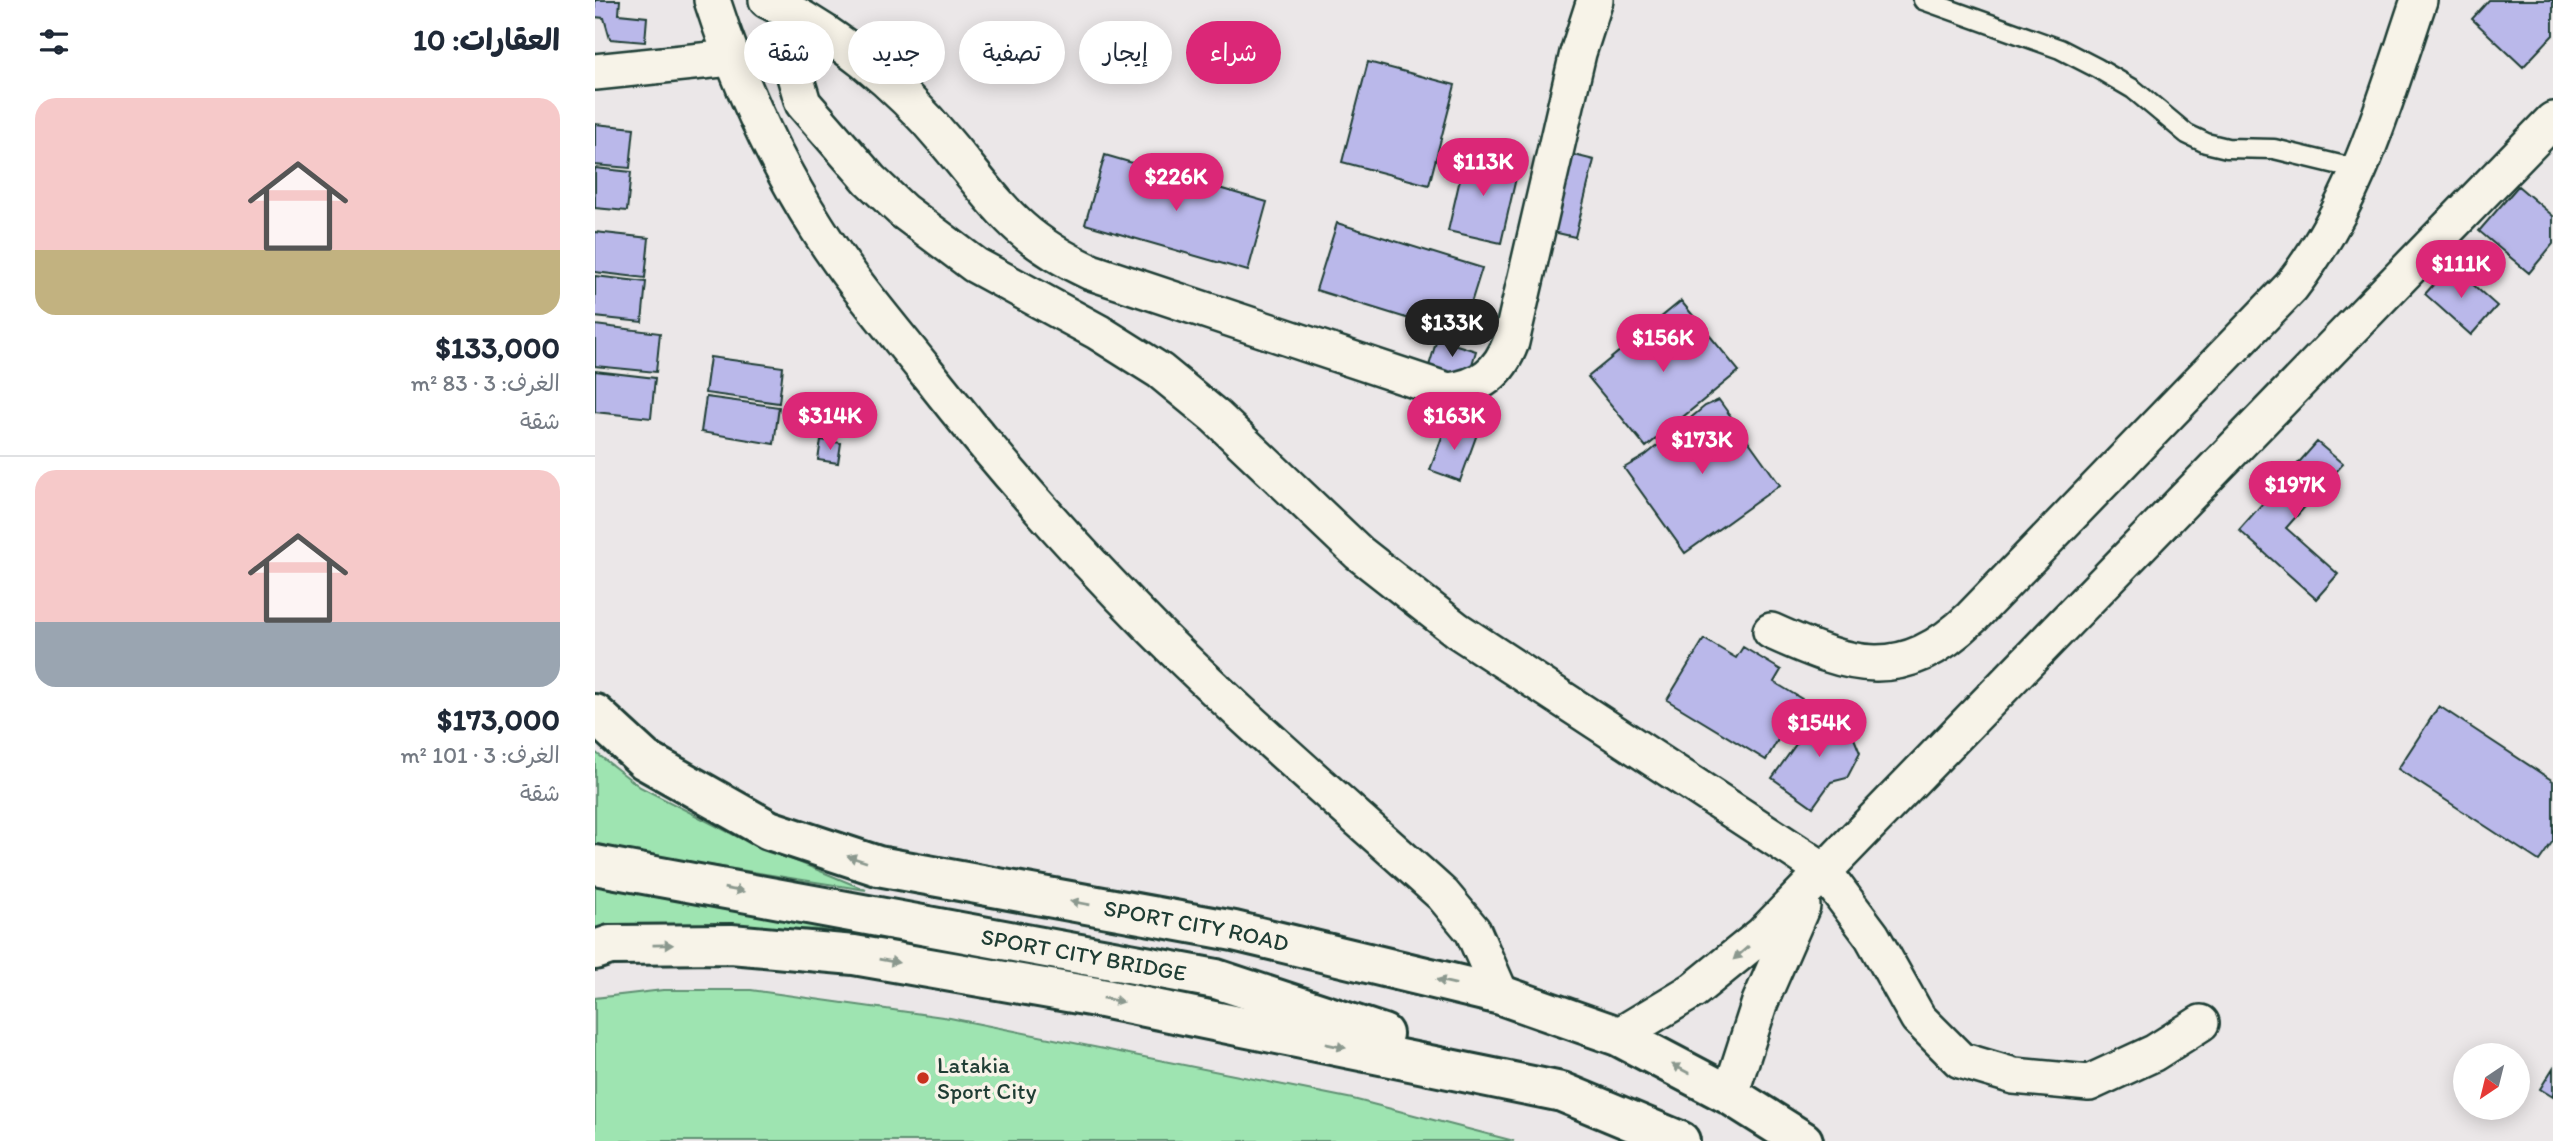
<!DOCTYPE html>
<html lang="ar">
<meta charset="utf-8">
<style>
:root{--surface:#fff;--page:#f6f6f7;--text:#1f2937;--muted:#747a83;--line:#e0e1e3;--accent:#db2777}
body{margin:0;font-family:Itim,"Playpen Sans Arabic",sans-serif;background:var(--page);color:var(--text);direction:rtl;height:100vh;display:flex;flex-direction:column;font-size:26px;white-space:nowrap}
*{box-sizing:border-box;margin:0}
p{font-size:23px;color:var(--muted)}
.icon{flex:none;width:38px;height:38px;fill:none;stroke:currentColor;stroke-width:2;stroke-linecap:round;stroke-linejoin:round}
.map{position:relative;flex:1;overflow:hidden;direction:ltr}
.details{display:flex;flex-direction:column;background:var(--surface);width:595px}
.details>*{flex:none}
.guide{position:absolute;left:21px;top:21px;width:665px;height:63px;direction:rtl;display:flex;gap:14px}
.needle{width:46px;rotate:215deg}
.buttons{position:absolute;left:1858px;top:1043px;display:grid;gap:14px}
.buttons a{display:grid;place-items:center;width:77px;height:77px;border-radius:50%;background:var(--surface);box-shadow:0 4px 18px #0003;font-size:35px}
.price{position:absolute;translate:-50% -60px;padding:0 16px;border-radius:24px;background:var(--accent);color:#fff;font-size:23px;line-height:46px;filter:drop-shadow(0 2px 4px #0008)}
.price::after{content:'';position:absolute;left:50%;top:42px;width:21px;height:16px;margin-left:-10px;background:inherit;clip-path:polygon(0 0,100% 0,50% 100%)}
.price.on{background:#222;color:#fff}
ul{padding:0;list-style:none}
li{display:grid;align-content:center;gap:14px;height:371px;padding:0 35px}
li+li{border-top:2px solid var(--line)}
li span{display:grid;place-items:center;height:217px;border-radius:21px;color:#555}
li>.icon{margin-inline-start:auto}
span .icon{width:126px;height:126px;fill:#fffc;stroke-width:1}
li b{font-size:30px}
h2{display:flex;justify-content:space-between;align-items:center;height:84px;padding:0 35px;font-size:30px}
.tag{padding:0 24px;border-radius:32px;background:var(--surface);box-shadow:0 4px 18px #0003;font-size:24px;line-height:63px}
.tag.on{background:var(--accent);color:#fff}
main{display:flex;flex:1;min-height:0}
.map>svg:first-child{display:block}
.green{fill:#9ee4b1;stroke:#5e9072;stroke-width:2}
.building{fill:#bab8ea;stroke:#1f3d34;stroke-width:2}
.lines{fill:none;stroke-linecap:round;stroke-linejoin:round}
.lane-casing{stroke:#1f3d34;stroke-width:23}
.street-casing{stroke:#1f3d34;stroke-width:40}
.secondary-casing{stroke:#1f3d34;stroke-width:44}
.lane{stroke:#f7f3e8;stroke-width:18}
.street{stroke:#f7f3e8;stroke-width:35}
.secondary{stroke:#f7f3e8;stroke-width:38}
.oneway{fill:#8b988e}
.poi-dot{fill:#c8321e;stroke:#f7f3e8;stroke-width:2.5}
.labels{text-anchor:middle;dominant-baseline:central;stroke-width:7;stroke-linejoin:round;paint-order:stroke}
.street-label{font-size:23px;fill:#1f3d34;stroke:#f7f3e8}
.poi-label{font-size:23px;fill:#1f3d34;stroke:#f7f3e8;text-anchor:start}
</style>
<main>
<div class="map">
<svg width="1958" height="1141" viewBox="0 0 1958 1141">
<rect width="100%" height="100%" fill="#ebe7e8"/>
<filter id="ink" filterUnits="userSpaceOnUse"><feTurbulence type="fractalNoise" baseFrequency=".0143" numOctaves="2"/><feDisplacementMap in="SourceGraphic" scale="14" xChannelSelector="R" yChannelSelector="G"/><feConvolveMatrix kernelMatrix="1 2 1 2 8 2 1 2 1" color-interpolation-filters="sRGB"/></filter>
<g filter="url(#ink)">
<!-- green -->
<path class="green" d="M 0,752 L 45,787 L 143,837 L 271,890 L 0,847 Z
M 0,885 L 253,930 L 21,927 L 0,932 Z
M 68,990 L 156,990 L 355,1018 L 758,1099 L 919,1141 L 0,1141 L 0,998 Z"/>
<!-- building -->
<path class="building" d="M 0,0 L 25,0 L 24,14 L 52,17 L 50,42 L 15,39 L 9,18 L 0,17 Z
M 1894,0 L 1958,0 L 1958,35 L 1928,67 L 1877,19 Z
M 773,62 L 860,85 L 834,185 L 747,162 Z
M 0,124 L 39,128 L 35,168 L 0,165 Z
M 963,151 L 999,160 L 980,237 L 945,229 Z
M 871,153 L 924,165 L 906,243 L 853,231 Z
M 510,155 L 672,202 L 653,271 L 490,224 Z
M 0,168 L 36,172 L 32,211 L 0,208 Z
M 1923,186 L 1958,216 L 1958,244 L 1934,273 L 1884,231 Z
M 742,223 L 887,268 L 866,335 L 721,290 Z
M 0,232 L 54,238 L 50,278 L 0,272 Z
M 1856,265 L 1902,306 L 1876,335 L 1830,294 Z
M 0,276 L 51,282 L 47,322 L 0,317 Z
M 1086,301 L 1144,371 L 1051,447 L 993,377 Z
M 0,325 L 65,333 L 61,372 L 0,366 Z
M 842,339 L 881,351 L 873,378 L 834,366 Z
M 115,357 L 188,367 L 184,403 L 110,393 Z
M 0,371 L 60,378 L 56,418 L 0,412 Z
M 111,397 L 184,407 L 179,444 L 106,432 Z
M 1124,400 L 1185,485 L 1090,553 L 1029,468 L 1051,455 L 1110,406 Z
M 852,423 L 882,434 L 865,481 L 835,470 Z
M 226,440 L 246,443 L 243,463 L 223,460 Z
M 1722,442 L 1748,464 L 1691,528 L 1743,574 L 1721,599 L 1644,530 Z
M 1109,639 L 1141,658 L 1148,647 L 1186,670 L 1179,682 L 1207,699 L 1171,760 L 1072,700 Z
M 1844,706 L 1958,781 L 1958,841 L 1944,861 L 1803,769 Z
M 1226,709 L 1256,731 L 1265,753 L 1252,778 L 1236,782 L 1218,807 L 1177,778 Z
M 1958,1068 L 1958,1097 L 1945,1089 Z"/>
<g class="lines">
<defs>
<path id="lane" d="M 1328,0 L 1465,49 L 1502,68 L 1538,89 L 1592,134 L 1611,143 L 1632,148 L 1679,149 L 1766,170"/>
<path id="street" d="M 117,0 C 143,81 177,157 223,229 C 255,280 295,326 333,374 C 403,463 478,548 558,629 C 651,722 751,807 848,895 L 878,931 L 906,995
M 172,0 C 239,31 304,85 351,142 C 403,203 419,237 496,272 L 853,391 C 886,387 905,372 916,342 L 983,53 L 1000,0
M 198,14 L 197,66 L 208,103 L 275,180 L 308,211 L 380,265 L 503,332 L 565,371 L 621,417 L 764,553 L 862,630 L 1227,869 L 1277,936 L 1323,1018 L 1365,1060 L 1419,1076 L 1494,1083 L 1559,1053 L 1606,1023
M 0,72 L 136,58
M 1176,631 C 1256,667 1307,685 1377,617 L 1696,287 C 1764,199 1789,103 1824,0
M 1023,1036 L 1099,990 L 1168,934 L 1958,120
M 1135,1095 L 1165,1002 L 1207,906"/>
<g id="secondary">
<path id="s1" d="M 0,714 L 50,760 L 174,830 L 283,866 L 639,931 L 906,995 L 1023,1036 L 1135,1095 L 1208,1141"/>
<path id="s2" d="M 0,865 L 621,979 L 788,1034"/>
<path d="M 0,950 L 15,945 L 136,944 L 259,955 L 501,997 L 967,1092 L 1085,1141"/>
</g>
</defs>
<!-- lane casing -->
<use href="#lane" class="lane-casing"/>
<!-- street casing -->
<use href="#street" class="street-casing"/>
<!-- secondary casing -->
<use href="#secondary" class="secondary-casing"/>
<!-- lane -->
<use href="#lane" class="lane"/>
<!-- street -->
<use href="#street" class="street"/>
<!-- secondary -->
<use href="#secondary" class="secondary"/>
</g>
<!-- one-way arrows -->
<defs><path id="oneway-solid" d="M-6-.8H1V-3.2L6.5 0L1 3.2V.8H-6Z" transform="scale(1.75)"/></defs>
<g class="oneway">
<use href="#oneway-solid" transform="translate(262 859) rotate(-162)"/>
<use href="#oneway-solid" transform="translate(139 890) rotate(10)"/>
<use href="#oneway-solid" transform="translate(485 903) rotate(-170)"/>
<use href="#oneway-solid" transform="translate(68 945) rotate(-1)"/>
<use href="#oneway-solid" transform="translate(1146 953) rotate(139)"/>
<use href="#oneway-solid" transform="translate(294 961) rotate(10)"/>
<use href="#oneway-solid" transform="translate(851 982) rotate(-167)"/>
<use href="#oneway-solid" transform="translate(518 1000) rotate(12)"/>
<use href="#oneway-solid" transform="translate(741 1046) rotate(12)"/>
<use href="#oneway-solid" transform="translate(1086 1069) rotate(-152)"/>
</g>
</g>
<!-- markers -->
<circle class="poi-dot" cx="328" cy="1078" r="7"/>
<g class="labels">
<!-- street labels -->
<g class="street-label">
<text stroke="none"><textPath href="#s1" startOffset="649">SPORT CITY ROAD</textPath></text>
<text stroke="none"><textPath href="#s2" startOffset="497">SPORT CITY BRIDGE</textPath></text>
</g>
<!-- poi labels -->
<g class="poi-label">
<text x="342" y="1065">Latakia<tspan x="342" dy="26">Sport City</tspan></text>
</g>
</g>
</svg>
<div class="buttons">
<a><svg class="needle" viewBox="-14 -14 28 28"><path d="M0-13l5 13h-10z" fill="#e53935"/><path d="M0 13l5-13h-10z" fill="#747a83"/></svg></a>
</div>
<b class="price" style="left:888px;top:198px">$113K</b>
<b class="price" style="left:581px;top:213px">$226K</b>
<b class="price" style="left:1866px;top:300px">$111K</b>
<b class="price on" style="left:857px;top:359px">$133K</b>
<b class="price" style="left:1068px;top:374px">$156K</b>
<b class="price" style="left:235px;top:452px">$314K</b>
<b class="price" style="left:859px;top:452px">$163K</b>
<b class="price" style="left:1107px;top:476px">$173K</b>
<b class="price" style="left:1700px;top:521px">$197K</b>
<b class="price" style="left:1224px;top:759px">$154K</b>
<div class="guide">
<a class="tag on">شراء</a>
<a class="tag">إيجار</a>
<a class="tag">تصفية</a>
<a class="tag">جديد</a>
<a class="tag">شقة</a>
</div>
</div>
<section class="details">
<h2>العقارات: 10<svg class="icon" aria-label="filters" viewBox="0 0 24 24"><path d="M4 7h16M4 17h16"/><circle cx="9" cy="7" r="2"/><circle cx="15" cy="17" r="2"/></svg></h2>
<ul>
<li><span style="background:linear-gradient(#f6c9c9 70%,#c2b280 0)"><svg class="icon" aria-label="home" viewBox="0 0 24 24"><path d="M3 11l9-7 9 7M6 9v11h12V9"/></svg></span><div><b>$133,000</b><p>الغرف: 3 · 83 m²</p><p>شقة</p></div></li>
<li><span style="background:linear-gradient(#f6c9c9 70%,#9aa5b1 0)"><svg class="icon" aria-label="home" viewBox="0 0 24 24"><path d="M3 11l9-7 9 7M6 9v11h12V9"/></svg></span><div><b>$173,000</b><p>الغرف: 3 · 101 m²</p><p>شقة</p></div></li>
</ul>
</section>
</main>
